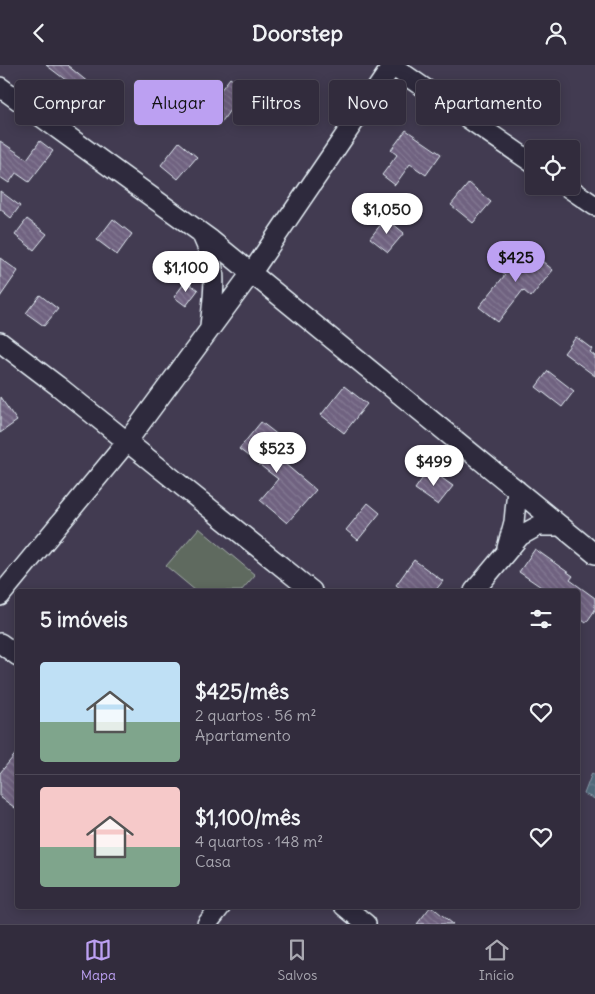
<!DOCTYPE html>
<html lang="pt">
<meta charset="utf-8">
<style>
:root{--surface:#322c3d;--page:#3d3848;--text:#f1f3f6;--muted:#a8a7b0;--line:#4d4857;--accent:#bca0f2}
body{margin:0;font-family:Delius,sans-serif;background:var(--page);color:var(--text);height:100vh;display:flex;flex-direction:column;font-size:19px;white-space:nowrap}
*{box-sizing:border-box;margin:0}
p{font-size:16px;color:var(--muted)}
.icon{flex:none;width:28px;height:28px;fill:none;stroke:currentColor;stroke-width:2;stroke-linecap:round;stroke-linejoin:round}
.map{position:relative;flex:1;overflow:hidden}
.panel{position:absolute;left:15px;top:524px;width:565px;height:320px;display:flex;flex-direction:column;background:var(--surface);border-radius:5px;box-shadow:0 2px 12px #0003,0 0 0 1px var(--line)}
.panel>*{flex:none}
.banner{position:absolute;left:15px;top:15px;width:565px;height:45px;display:flex;gap:10px}
.controls{position:absolute;left:525px;top:75px;display:grid;gap:10px}
.controls a{display:grid;place-items:center;width:55px;height:55px;border-radius:5px;background:var(--surface);box-shadow:0 2px 12px #0003,0 0 0 1px var(--line);font-size:25px}
.price{position:absolute;translate:-50% -42px;padding:0 11px;border-radius:18px;background:#fff;color:#222;font-size:16px;line-height:32px;filter:drop-shadow(0 1px 2px #0008)}
.price::after{content:'';position:absolute;left:50%;top:30px;width:15px;height:11px;margin-left:-8px;background:inherit;clip-path:polygon(0 0,100% 0,50% 100%)}
.price.current{background:var(--accent);color:#111}
ul{padding:0;list-style:none}
li{display:flex;align-items:center;gap:15px;height:125px;padding:0 25px}
li+li{border-top:1px solid var(--line)}
li span{display:grid;place-items:center;flex:none;width:140px;height:100px;border-radius:5px;color:#555}
li>.icon{margin-inline-start:auto}
span .icon{width:60px;height:60px;fill:#fffc;stroke-width:1}
li b{font-size:21px}
h2{display:flex;justify-content:space-between;align-items:center;height:60px;padding:0 25px;font-size:21px}
.chip{padding:0 18px;border-radius:5px;background:var(--surface);box-shadow:0 2px 12px #0003,0 0 0 1px var(--line);font-size:18px;line-height:45px}
.chip.current{background:var(--accent);color:#111}
header{display:flex;justify-content:space-between;align-items:center;height:65px;padding:0 25px;background:var(--surface);font-size:22px;font-weight:800}
.dock{display:flex;justify-content:space-around;align-items:center;height:70px;border-top:1px solid var(--line);background:var(--surface);font-size:14px;color:var(--muted)}
.dock a{display:grid;justify-items:center;gap:2px}
.dock .current{color:var(--accent)}
.map>svg:first-child{display:block}
.garden{fill:#5f6a5e;stroke:#a4aeab}
.water{fill:url(#water-ripples);stroke:#8c9eac}
.building{fill:url(#building-back-hatch);stroke:#e8f1f8}
.lines{fill:none;stroke-linecap:round;stroke-linejoin:round}
.minor-casing{stroke:#e8f1f8;stroke-width:22}
.minor{stroke:#2f2a3d;stroke-width:19}
</style>
<header><svg class="icon" aria-label="back" viewBox="0 0 24 24"><path d="M15 5l-7 7 7 7"/></svg>Doorstep<svg class="icon" aria-label="person" viewBox="0 0 24 24"><circle cx="12" cy="8" r="4"/><path d="M4 21q1-7 8-7t8 7"/></svg></header>
<div class="map">
<svg width="595" height="859" viewBox="0 0 595 859">
<defs>
<pattern id="water-ripples" width="26" height="14" patternUnits="userSpaceOnUse" patternTransform="scale(1.25)"><rect width="26" height="14" fill="#4f6779"/><path d="M2 4q2-2 4 0t4 0M15 11q2-2 4 0t4 0" fill="none" stroke="#687d8d"/></pattern>
<pattern id="building-back-hatch" width="6" height="6" patternUnits="userSpaceOnUse" patternTransform="scale(1.25)"><rect width="6" height="6" fill="#6f6280"/><path d="M-1 5l2 2M0 0l6 6M5-1l2 2" fill="none" stroke="#847993"/></pattern>
</defs>
<rect width="100%" height="100%" fill="#423b51"/>
<filter id="ink" filterUnits="userSpaceOnUse"><feTurbulence type="fractalNoise" baseFrequency=".02" numOctaves="2"/><feDisplacementMap in="SourceGraphic" scale="10" xChannelSelector="R" yChannelSelector="G"/><feConvolveMatrix kernelMatrix="1 2 1 2 8 2 1 2 1" color-interpolation-filters="sRGB"/></filter>
<g filter="url(#ink)">
<!-- garden -->
<path class="garden" d="M 199,463 L 255,510 L 241,526 L 196,526 L 166,501 Z"/>
<!-- water -->
<path class="water" d="M 592,708 L 595,710 L 595,734 L 584,729 Z"/>
<!-- building -->
<path class="building" d="M 46,0 L 67,0 L 111,36 L 100,49 L 64,20 L 67,16 Z
M 230,13 L 248,27 L 237,41 L 234,39 L 221,58 L 200,43 L 208,31 L 213,35 Z
M 406,65 L 441,89 L 426,110 L 410,99 L 395,120 L 382,110 L 397,90 L 391,85 Z
M 0,76 L 27,94 L 40,76 L 53,86 L 29,117 L 16,108 L 9,118 L 0,112 Z
M 179,77 L 197,92 L 178,114 L 161,100 Z
M 469,118 L 491,137 L 473,158 L 451,140 Z
M 0,126 L 20,141 L 11,153 L 0,144 Z
M 386,153 L 404,168 L 388,187 L 370,173 Z
M 27,154 L 47,169 L 34,185 L 15,170 Z
M 113,154 L 132,169 L 117,190 L 97,175 Z
M 525,182 L 553,205 L 531,232 L 523,225 L 498,257 L 479,242 L 505,210 L 502,208 Z
M 0,193 L 18,206 L 0,232 Z
M 186,216 L 198,225 L 186,241 L 174,232 Z
M 40,230 L 58,244 L 44,261 L 26,248 Z
M 576,272 L 592,284 L 590,287 L 595,291 L 595,311 L 564,288 Z
M 548,306 L 574,326 L 562,342 L 536,322 Z
M 344,321 L 367,339 L 344,368 L 321,350 Z
M 0,332 L 17,356 L 0,368 Z
M 261,357 L 283,374 L 272,388 L 316,425 L 287,458 L 260,435 L 278,414 L 239,384 Z
M 429,404 L 453,421 L 438,440 L 415,424 Z
M 368,438 L 380,448 L 358,475 L 346,465 Z
M 535,484 L 573,511 L 570,515 L 595,533 L 595,545 L 586,558 L 578,552 L 578,526 L 547,526 L 519,507 Z
M 414,495 L 443,516 L 435,526 L 404,526 L 396,520 Z
M 18,686 L 18,745 L 0,732 L 0,708 Z
M 431,841 L 453,859 L 417,859 Z"/>
<g class="lines">
<defs>
<path id="minor" d="M 391,0 L 534,99
M 0,22 L 211,175 L 595,489
M 566,121 L 595,141
M 202,170 C 219,205 214,224 210,261
M 0,277 L 58,321 L 312,526
M 507,483 L 514,457 L 517,425
M 474,526 L 520,471 L 538,461 L 561,461
M 0,531 L 126,378 L 252,207 L 392,1
M 0,578 L 18,591
M 344,841 L 366,859
M 207,859 L 221,841"/>
</defs>
<!-- minor casing -->
<use href="#minor" class="minor-casing"/>
<!-- minor -->
<use href="#minor" class="minor"/>
</g>
</g>
</svg>
<div class="controls">
<a><svg class="icon" aria-label="locate" viewBox="0 0 24 24"><circle cx="12" cy="12" r="6"/><path d="M12 2v4M12 18v4M2 12h4M18 12h4"/></svg></a>
</div>
<b class="price" style="left:387px;top:170px">$1,050</b>
<b class="price current" style="left:516px;top:218px">$425</b>
<b class="price" style="left:186px;top:228px">$1,100</b>
<b class="price" style="left:277px;top:409px">$523</b>
<b class="price" style="left:434px;top:422px">$499</b>
<div class="banner">
<a class="chip">Comprar</a>
<a class="chip current">Alugar</a>
<a class="chip">Filtros</a>
<a class="chip">Novo</a>
<a class="chip">Apartamento</a>
</div>
<section class="panel">
<h2>5 imóveis<svg class="icon" aria-label="filters" viewBox="0 0 24 24"><path d="M4 7h16M4 17h16"/><circle cx="9" cy="7" r="2"/><circle cx="15" cy="17" r="2"/></svg></h2>
<ul>
<li><span style="background:linear-gradient(#bfe0f5 60%,#7fa58c 0)"><svg class="icon" aria-label="home" viewBox="0 0 24 24"><path d="M3 11l9-7 9 7M6 9v11h12V9"/></svg></span><div><b>$425/mês</b><p>2 quartos · 56 m²</p><p>Apartamento</p></div><svg class="icon" aria-label="heart" viewBox="0 0 24 24"><path d="M12 20l-8-8c-3-5 5-10 8-4 3-6 11-1 8 4z"/></svg></li>
<li><span style="background:linear-gradient(#f6c9c9 60%,#7fa58c 0)"><svg class="icon" aria-label="home" viewBox="0 0 24 24"><path d="M3 11l9-7 9 7M6 9v11h12V9"/></svg></span><div><b>$1,100/mês</b><p>4 quartos · 148 m²</p><p>Casa</p></div><svg class="icon" aria-label="heart" viewBox="0 0 24 24"><path d="M12 20l-8-8c-3-5 5-10 8-4 3-6 11-1 8 4z"/></svg></li>
</ul>
</section>
</div>
<nav class="dock">
<a class="current"><svg class="icon" aria-label="map" viewBox="0 0 24 24"><path d="M3 6l6-2 6 2 6-2v14l-6 2-6-2-6 2zM9 4v14M15 6v14"/></svg>Mapa</a>
<a><svg class="icon" aria-label="saved" viewBox="0 0 24 24"><path d="M7 4h10v16l-5-4-5 4z"/></svg>Salvos</a>
<a><svg class="icon" aria-label="home" viewBox="0 0 24 24"><path d="M3 11l9-7 9 7M6 9v11h12V9"/></svg>Início</a>
</nav>
